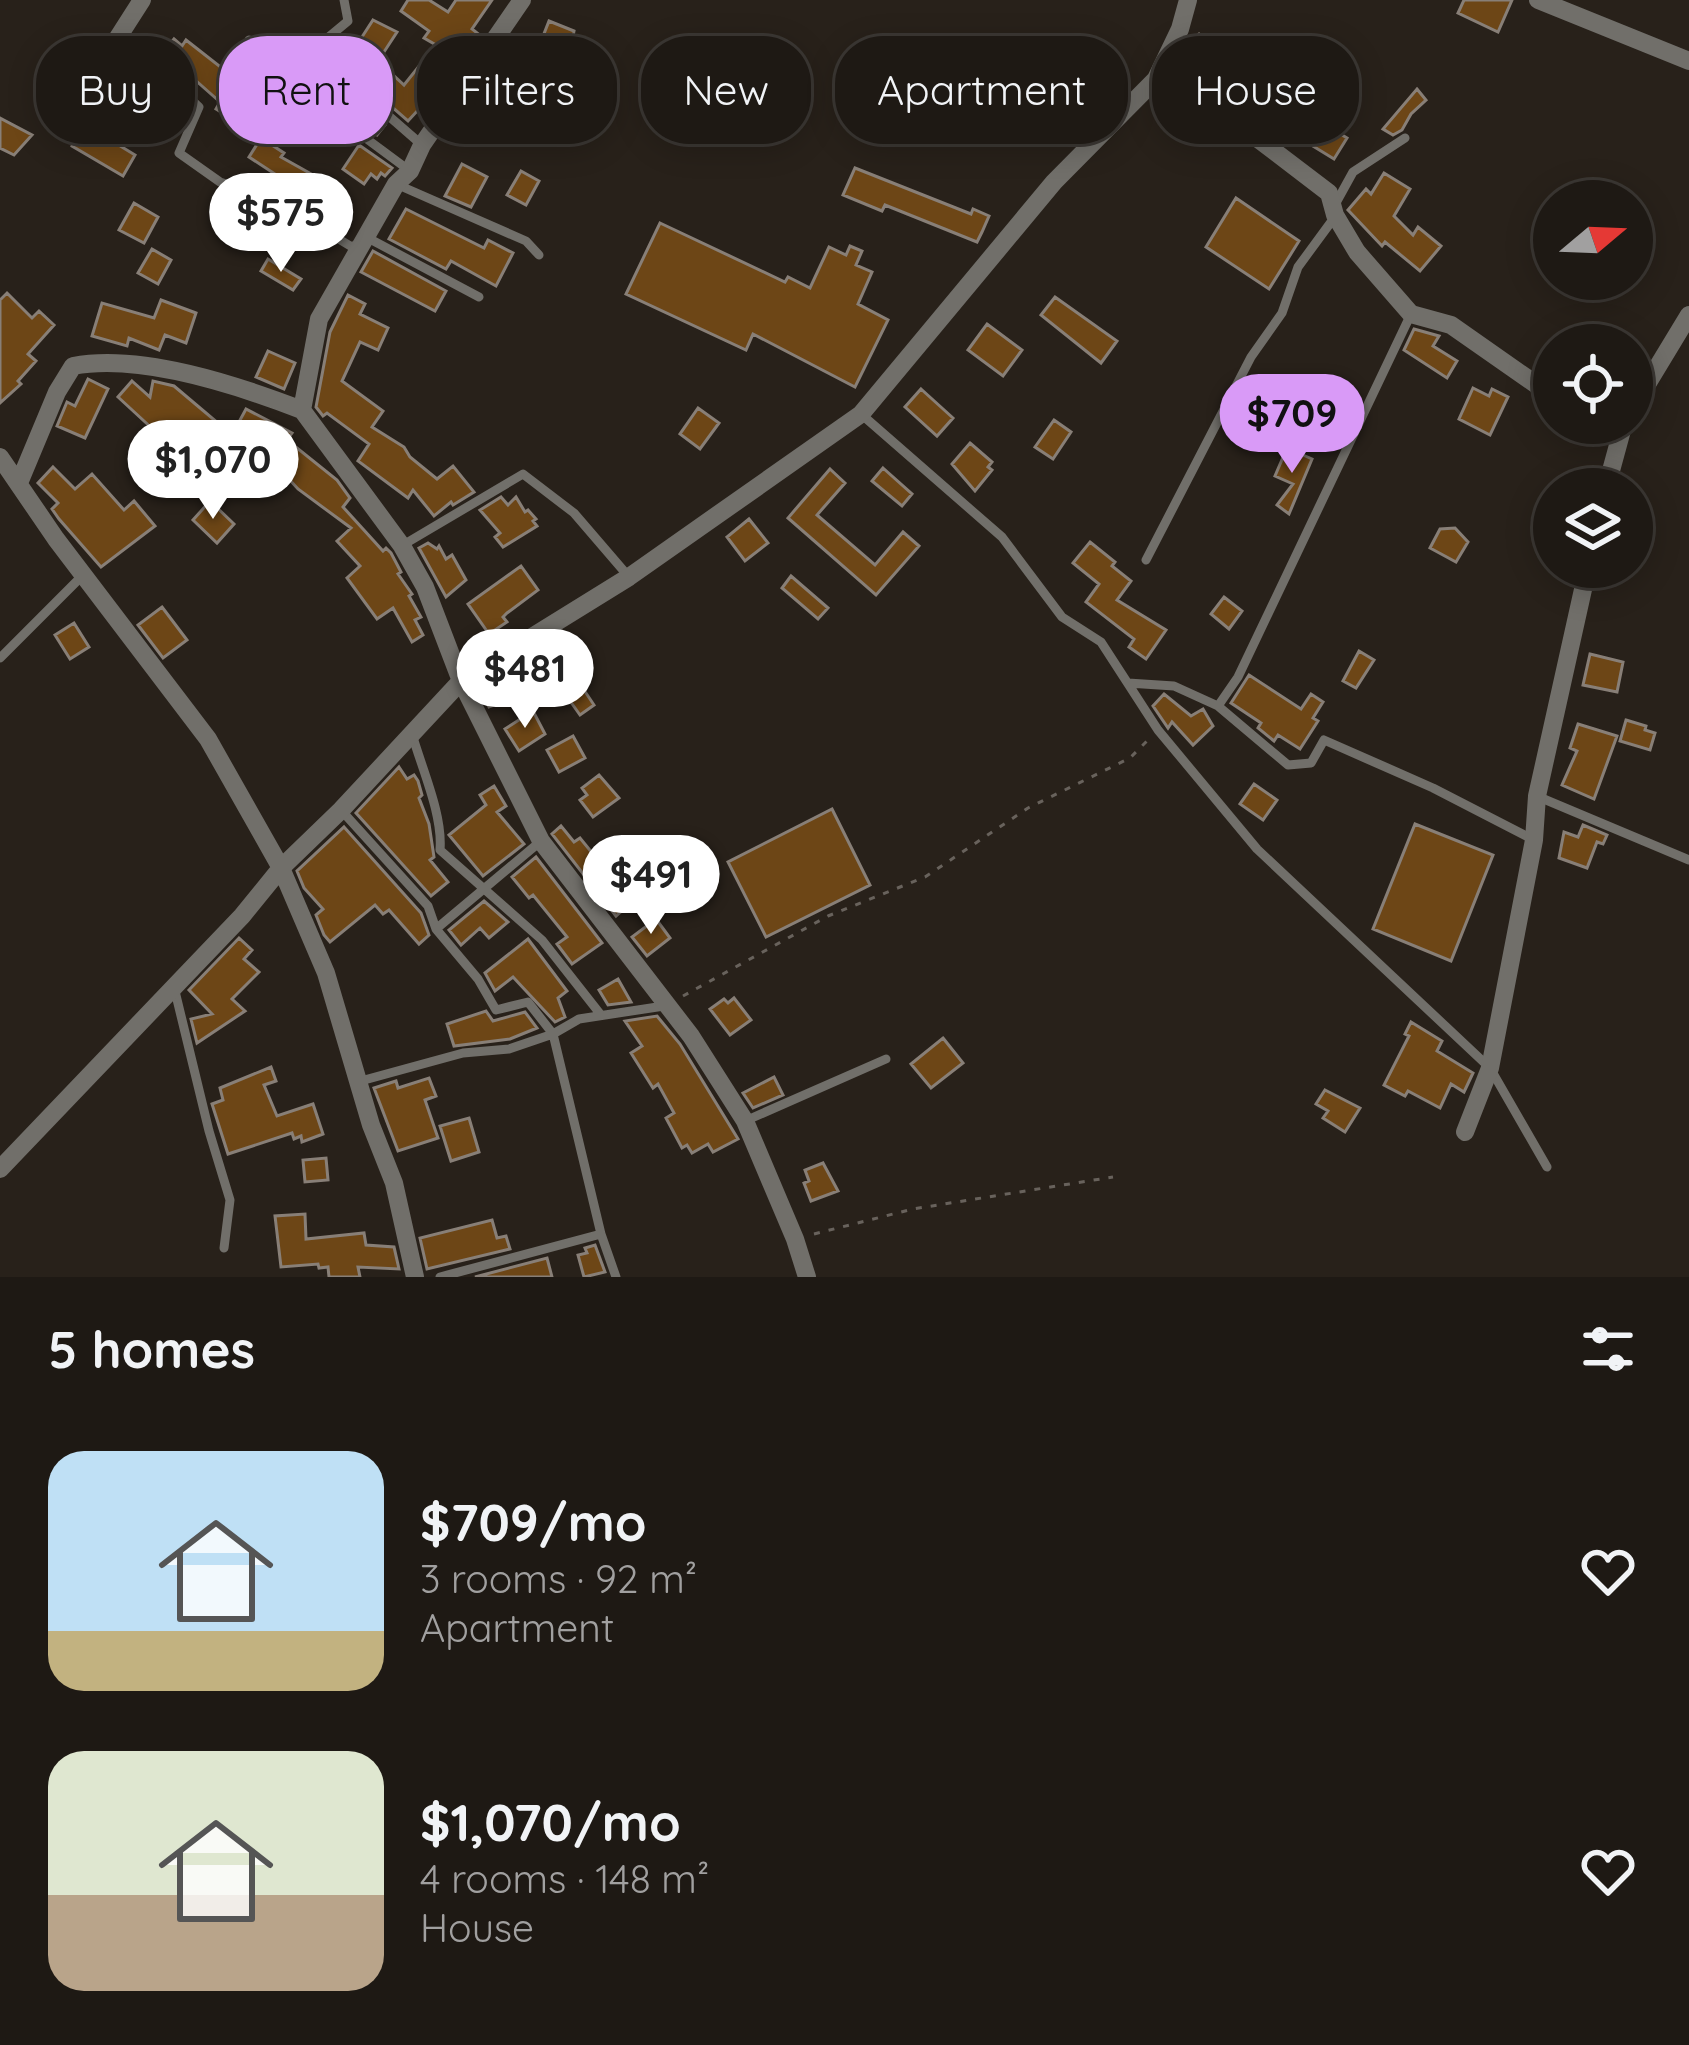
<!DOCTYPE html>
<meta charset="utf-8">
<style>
:root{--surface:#1e1914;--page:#2b2622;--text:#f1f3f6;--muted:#a1a0a0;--line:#3c3834;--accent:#d99af7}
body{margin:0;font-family:Quicksand,sans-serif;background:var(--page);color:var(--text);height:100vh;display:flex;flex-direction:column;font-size:45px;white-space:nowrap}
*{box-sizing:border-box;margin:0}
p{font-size:39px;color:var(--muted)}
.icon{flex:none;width:66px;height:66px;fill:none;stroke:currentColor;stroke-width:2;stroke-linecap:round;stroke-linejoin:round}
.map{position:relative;height:1277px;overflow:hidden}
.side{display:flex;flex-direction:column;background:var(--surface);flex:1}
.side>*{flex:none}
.hud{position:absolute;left:36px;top:36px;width:1617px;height:108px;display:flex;gap:24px}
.needle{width:78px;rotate:71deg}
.tools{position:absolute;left:1533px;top:180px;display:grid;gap:24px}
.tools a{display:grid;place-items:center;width:120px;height:120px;border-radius:50%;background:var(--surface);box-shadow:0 6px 30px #0003,0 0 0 3px var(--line);font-size:60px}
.price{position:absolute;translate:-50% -102px;padding:0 27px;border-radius:42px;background:#fff;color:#222;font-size:39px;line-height:78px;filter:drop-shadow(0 3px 6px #0008)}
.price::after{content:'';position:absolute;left:50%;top:72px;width:36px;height:27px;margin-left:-18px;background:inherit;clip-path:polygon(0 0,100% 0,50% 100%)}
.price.on{background:var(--accent);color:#111}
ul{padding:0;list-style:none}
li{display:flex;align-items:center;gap:36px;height:300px;padding:0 48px}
li span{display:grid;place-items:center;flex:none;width:336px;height:240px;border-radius:36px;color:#555}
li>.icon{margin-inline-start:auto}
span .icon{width:144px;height:144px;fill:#fffc;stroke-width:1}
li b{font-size:51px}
h2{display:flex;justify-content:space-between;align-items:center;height:144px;padding:0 48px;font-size:51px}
.chip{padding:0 42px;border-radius:48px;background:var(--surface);box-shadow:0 6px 30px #0003,0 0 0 3px var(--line);font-size:42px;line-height:108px}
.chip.on{background:var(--accent);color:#111}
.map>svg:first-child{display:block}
.building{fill:#6d4616;stroke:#887f77;stroke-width:3}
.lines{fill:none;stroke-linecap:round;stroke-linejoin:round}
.path{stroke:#68625c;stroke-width:3;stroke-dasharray:6 9;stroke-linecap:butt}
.service{stroke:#716f6a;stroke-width:9}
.minor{stroke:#716f6a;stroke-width:18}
</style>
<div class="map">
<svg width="1689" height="1277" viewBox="0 0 1689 1277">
<rect width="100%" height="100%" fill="#28211a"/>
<!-- building -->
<path class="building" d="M 408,0 L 429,0 L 448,12 L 456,0 L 492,0 L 472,29 L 481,36 L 436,102 L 430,97 L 408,121 L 376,93 L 392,74 L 404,85 L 436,45 L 424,38 L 429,31 L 401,11 Z
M 1464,0 L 1512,0 L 1498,32 L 1458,13 Z
M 373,20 L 397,32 L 382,55 L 360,40 Z
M 549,21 L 574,31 L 572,41 L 597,53 L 590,72 L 538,49 Z
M 1199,34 L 1250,86 L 1279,108 L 1265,127 L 1174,72 L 1188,44 Z
M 174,39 L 182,46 L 186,40 L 223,69 L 240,50 L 250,59 L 245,65 L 254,72 L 232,97 L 243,104 L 234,120 L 216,109 L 220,102 L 194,79 L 191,84 L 169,66 L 175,57 L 165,50 Z
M 94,40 L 116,52 L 104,75 L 81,63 Z
M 516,42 L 535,58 L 516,81 L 499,69 L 505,62 L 501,59 Z
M 272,89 L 296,104 L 281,123 L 259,105 Z
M 1417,89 L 1426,100 L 1411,114 L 1402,130 L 1393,135 L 1383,129 Z
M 482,90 L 507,109 L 492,131 L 483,125 L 468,144 L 449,130 L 471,97 L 475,100 Z
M 348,92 L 385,125 L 377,135 L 337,106 Z
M 155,102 L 179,116 L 166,138 L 142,124 Z
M 0,118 L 32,135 L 14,155 L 0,148 Z
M 81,122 L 135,155 L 123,176 L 72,146 Z
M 1321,122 L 1347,138 L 1334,159 L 1308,143 Z
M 261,138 L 284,153 L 281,157 L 338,189 L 320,217 L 277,192 L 284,180 L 249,157 Z
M 359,145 L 392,168 L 385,176 L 381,173 L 377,179 L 371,174 L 364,184 L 343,169 Z
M 462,164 L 487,177 L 471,207 L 445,196 Z
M 855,168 L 971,214 L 973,209 L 989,216 L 982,232 L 977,242 L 885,205 L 882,211 L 843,195 Z
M 521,171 L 539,181 L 526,205 L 507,195 Z
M 1384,173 L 1410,189 L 1394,216 L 1413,235 L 1418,227 L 1441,246 L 1420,271 L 1385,242 L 1382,246 L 1348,210 L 1366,189 L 1371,194 Z
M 1236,198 L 1299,241 L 1269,289 L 1206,247 Z
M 134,203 L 158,217 L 144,243 L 119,230 Z
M 406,209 L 484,248 L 488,240 L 513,253 L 496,286 L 451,261 L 446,269 L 389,239 Z
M 660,223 L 785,282 L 788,277 L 810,288 L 829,247 L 846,255 L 850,246 L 862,251 L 856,265 L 872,272 L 858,304 L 888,320 L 855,387 L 753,334 L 746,350 L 626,294 Z
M 152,249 L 171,260 L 158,284 L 138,273 Z
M 373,251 L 446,291 L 435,311 L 361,272 Z
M 268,259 L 301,279 L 293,290 L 261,271 Z
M 7,293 L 32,318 L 39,311 L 54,325 L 28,354 L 36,361 L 18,381 L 21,384 L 0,403 L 0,300 Z
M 348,295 L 365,304 L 360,314 L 388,328 L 378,350 L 360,342 L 342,381 L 383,411 L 372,427 L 404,447 L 410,457 L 437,479 L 453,466 L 474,492 L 453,505 L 451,502 L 434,516 L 413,490 L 408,498 L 358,461 L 369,444 L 327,413 L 323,416 L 316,407 L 330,332 Z
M 1055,297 L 1117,341 L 1101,363 L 1041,315 Z
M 161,300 L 196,313 L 186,343 L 165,335 L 159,350 L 129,338 L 127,346 L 92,336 L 102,303 L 154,318 Z
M 987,324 L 1022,350 L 1003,376 L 968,350 Z
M 1414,329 L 1439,336 L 1433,346 L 1457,361 L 1447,378 L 1404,350 Z
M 268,351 L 295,363 L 284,389 L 256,377 Z
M 88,379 L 108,389 L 85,438 L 57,426 L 67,402 L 75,406 Z
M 132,381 L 150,397 L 153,381 L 174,386 L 232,435 L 246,409 L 292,433 L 287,440 L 337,480 L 350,498 L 343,507 L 383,551 L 386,548 L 391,553 L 401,572 L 398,574 L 412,594 L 409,596 L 421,617 L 415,620 L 423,635 L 412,642 L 393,608 L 377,619 L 347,578 L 360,566 L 337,541 L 351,528 L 298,489 L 266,454 L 256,465 L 243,452 L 227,470 L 199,444 L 174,472 L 145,446 L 157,433 L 118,397 Z
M 1473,388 L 1489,396 L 1492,389 L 1508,397 L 1490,435 L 1459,419 Z
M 921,389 L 953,418 L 937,436 L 905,407 Z
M 698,408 L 719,423 L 700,449 L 680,434 Z
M 1054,420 L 1071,432 L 1053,459 L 1035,447 Z
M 970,443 L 992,462 L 988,467 L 992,470 L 975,491 L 952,464 Z
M 1287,448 L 1312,459 L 1289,514 L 1277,505 L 1293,484 L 1275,476 Z
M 53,467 L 75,489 L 92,474 L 124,510 L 134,501 L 155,526 L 101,567 L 59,519 L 52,509 L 58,503 L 38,483 Z
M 883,468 L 912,494 L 902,506 L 872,481 Z
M 830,469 L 845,483 L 817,515 L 875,565 L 903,532 L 919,546 L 876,595 L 788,518 Z
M 501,497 L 508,505 L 516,497 L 525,512 L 528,510 L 536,519 L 533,521 L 537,526 L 503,547 L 495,537 L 500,533 L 480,510 Z
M 210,501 L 234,524 L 217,543 L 193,520 Z
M 749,519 L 768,543 L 745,561 L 727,537 Z
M 1455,528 L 1468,542 L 1456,562 L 1430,548 L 1440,529 Z
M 1090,542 L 1115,562 L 1112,566 L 1131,581 L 1117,600 L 1166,630 L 1146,659 L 1129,647 L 1134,639 L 1086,602 L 1099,584 L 1073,563 Z
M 428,543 L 437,549 L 439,546 L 446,559 L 452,555 L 466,580 L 446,597 L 419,548 Z
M 521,566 L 538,590 L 507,613 L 503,617 L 507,622 L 489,634 L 468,604 Z
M 791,576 L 828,608 L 818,619 L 782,588 Z
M 1224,597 L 1242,611 L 1229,629 L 1211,614 Z
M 162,607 L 187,640 L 163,658 L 138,625 Z
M 74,623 L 89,647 L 70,659 L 55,635 Z
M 565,636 L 589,666 L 584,673 L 558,682 L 555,679 L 542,688 L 489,707 L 482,694 L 493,691 L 491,685 L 517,675 L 516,670 L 530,667 L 528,661 Z
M 1359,651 L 1374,660 L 1356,688 L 1343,681 Z
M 1590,654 L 1623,662 L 1617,692 L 1583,685 Z
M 1249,675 L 1301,709 L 1311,694 L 1323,702 L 1313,718 L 1318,721 L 1300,749 L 1278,735 L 1274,741 L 1258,728 L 1261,723 L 1231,703 Z
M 578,681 L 594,705 L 580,715 L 563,691 Z
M 1164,694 L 1191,716 L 1203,709 L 1213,726 L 1193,745 L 1172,722 L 1168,728 L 1153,706 Z
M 533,711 L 545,734 L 519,751 L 505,729 Z
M 1626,720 L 1646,726 L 1645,730 L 1655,733 L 1650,750 L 1620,741 Z
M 1578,724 L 1617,736 L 1594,799 L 1562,785 L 1577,751 L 1570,748 Z
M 573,736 L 585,758 L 559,772 L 547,750 Z
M 399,767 L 407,779 L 414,775 L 418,781 L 422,795 L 419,798 L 429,824 L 434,857 L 430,860 L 448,882 L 431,896 L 356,813 Z
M 599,775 L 619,798 L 593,817 L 580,800 L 587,795 L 582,788 Z
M 1254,784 L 1277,800 L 1263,820 L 1240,804 Z
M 494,786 L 506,806 L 497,812 L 524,844 L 483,876 L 449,835 L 486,805 L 480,795 Z
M 832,809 L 870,885 L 766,937 L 728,862 Z
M 1415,824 L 1493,855 L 1451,961 L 1373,929 Z
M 1583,825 L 1607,835 L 1603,844 L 1597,842 L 1587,868 L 1559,858 L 1564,832 L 1578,837 Z
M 561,826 L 574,842 L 580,838 L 615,881 L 618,879 L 635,899 L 616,916 L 552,834 Z
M 344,827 L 421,913 L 429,935 L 419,944 L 389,910 L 383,914 L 375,905 L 330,942 L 324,935 L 316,915 L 323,909 L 304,888 L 297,871 Z
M 536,857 L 602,943 L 572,964 L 557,944 L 567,937 L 533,895 L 529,898 L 512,877 Z
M 484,901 L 508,922 L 489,938 L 480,928 L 461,945 L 449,930 Z
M 656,919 L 670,938 L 647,956 L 632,937 Z
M 239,938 L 252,950 L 244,959 L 259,972 L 232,999 L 245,1011 L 197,1043 L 191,1019 L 212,1014 L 189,990 Z
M 528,939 L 567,991 L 558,998 L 565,1017 L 555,1022 L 513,977 L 495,991 L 485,973 Z
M 618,979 L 631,1002 L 608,1005 L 599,990 Z
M 734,998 L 751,1020 L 730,1035 L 710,1009 L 724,999 L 728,1003 Z
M 486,1011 L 493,1021 L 525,1012 L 537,1028 L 510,1039 L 454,1046 L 447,1024 Z
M 657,1016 L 680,1044 L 738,1139 L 713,1152 L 708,1144 L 692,1153 L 687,1145 L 682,1148 L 666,1118 L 674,1113 L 658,1084 L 653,1088 L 631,1053 L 642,1046 L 625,1021 Z
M 1411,1022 L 1442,1041 L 1437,1051 L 1473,1073 L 1464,1092 L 1451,1084 L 1440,1108 L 1408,1091 L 1405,1096 L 1384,1085 L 1409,1036 L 1405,1034 Z
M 943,1038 L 963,1063 L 931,1088 L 911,1064 Z
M 271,1067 L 276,1081 L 264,1085 L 277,1116 L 313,1104 L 323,1134 L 302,1142 L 301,1136 L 294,1139 L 292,1133 L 228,1154 L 212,1104 L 223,1100 L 220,1088 Z
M 774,1077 L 783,1095 L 753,1108 L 743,1093 Z
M 429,1078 L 436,1096 L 425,1100 L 438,1138 L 398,1151 L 374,1088 L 396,1081 L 398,1088 Z
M 1325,1090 L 1360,1108 L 1345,1132 L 1323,1118 L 1328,1111 L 1316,1104 Z
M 469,1118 L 479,1152 L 451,1161 L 440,1126 Z
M 326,1158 L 328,1180 L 305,1182 L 303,1160 Z
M 823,1163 L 838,1191 L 811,1201 L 804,1183 L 809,1181 L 805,1170 Z
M 305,1214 L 306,1239 L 364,1233 L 366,1245 L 394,1247 L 399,1269 L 358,1267 L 360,1277 L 329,1277 L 328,1267 L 319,1268 L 318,1264 L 281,1267 L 275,1216 Z
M 492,1220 L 497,1238 L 506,1236 L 510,1249 L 427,1269 L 420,1238 Z
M 595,1245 L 605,1272 L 584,1277 L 578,1255 L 587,1253 L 585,1248 Z
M 547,1258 L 552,1277 L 475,1277 Z"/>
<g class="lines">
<!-- path -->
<path class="path" d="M 683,996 L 828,916 L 925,877 L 1028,808 L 1130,758 L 1150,738
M 814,1234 L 913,1209 L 1113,1177"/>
<!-- service -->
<path class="service" d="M 344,0 L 348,21 L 313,50 L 422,145
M 117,39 L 159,69 L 199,107 L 179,153 L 220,182 L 274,200 L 352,247 L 368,238 L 479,297
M 249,40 L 321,105 L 410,171
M 396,184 L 526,241 L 539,255
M 1337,201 L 1353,172 L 1405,138
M 861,414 L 1002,537 L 1062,617 L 1101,642 L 1158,730 L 1257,849 L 1490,1068 L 1547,1167
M 403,545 L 523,474 L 574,513 L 629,577
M 1146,560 L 1251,357 L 1282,313 L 1298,267 L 1334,218
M 0,658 L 83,575
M 1128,683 L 1174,686 L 1218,706 L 1288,765 L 1311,763 L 1324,740 L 1433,788 L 1534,840
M 1218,706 L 1238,677 L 1411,314
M 412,734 C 422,769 443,815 440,850 L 542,940 L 601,1015
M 1539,797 L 1689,860
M 341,810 L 428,906 L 436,929 L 478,979 L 496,1010 L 528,1002 L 553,1034 L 601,1234 L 616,1277
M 436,929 L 541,841
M 174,987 L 209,1131 L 230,1200 L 224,1248
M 357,1082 L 463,1053 L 509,1049 L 553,1034 L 579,1019 L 664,1006
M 745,1121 L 886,1059
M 440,1277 L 601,1234"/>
<!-- minor -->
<path class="minor" d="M 1538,0 L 1689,61
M 117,39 L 142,0
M 1156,79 L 1253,135 L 1329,193 L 1335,215 L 1357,252 L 1411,314 L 1451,325 L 1554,397
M 1632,409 L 1689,315
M 302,410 L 402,546 L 425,587 L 461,681 L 541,841 L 691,1036 L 745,1121 L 795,1239 L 807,1277
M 0,457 L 56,539 L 208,739 L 281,868 L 326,973 L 371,1125 L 394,1183 L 415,1277
M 19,483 L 57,392 L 73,366 C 141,353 237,385 302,410 L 319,319 L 396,184 L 410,171 L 422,145 L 522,0
M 1606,489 L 1624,423
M 1465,1132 L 1490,1068 L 1534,840 L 1537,796 L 1588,567
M 0,1169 L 242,916 L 281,868 L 341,810 L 461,681 L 629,577 L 861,414 L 1054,182 L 1156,79 L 1180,29 L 1188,0"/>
</g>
</svg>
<div class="tools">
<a><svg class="needle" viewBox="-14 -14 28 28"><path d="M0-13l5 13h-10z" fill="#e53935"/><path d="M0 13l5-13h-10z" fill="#a1a0a0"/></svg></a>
<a><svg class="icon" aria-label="locate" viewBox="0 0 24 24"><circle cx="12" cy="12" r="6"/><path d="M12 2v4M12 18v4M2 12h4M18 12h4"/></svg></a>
<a><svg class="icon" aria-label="layers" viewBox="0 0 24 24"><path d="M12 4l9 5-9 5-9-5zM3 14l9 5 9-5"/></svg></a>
</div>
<b class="price" style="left:281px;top:275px">$575</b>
<b class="price on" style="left:1292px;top:476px">$709</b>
<b class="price" style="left:213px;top:522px">$1,070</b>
<b class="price" style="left:525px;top:731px">$481</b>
<b class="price" style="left:651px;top:937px">$491</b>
<div class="hud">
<a class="chip">Buy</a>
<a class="chip on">Rent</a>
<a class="chip">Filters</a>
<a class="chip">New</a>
<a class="chip">Apartment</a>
<a class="chip">House</a>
</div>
</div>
<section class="side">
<h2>5 homes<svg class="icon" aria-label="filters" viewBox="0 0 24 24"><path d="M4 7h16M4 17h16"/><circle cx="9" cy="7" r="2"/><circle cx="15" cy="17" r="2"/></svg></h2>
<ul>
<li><span style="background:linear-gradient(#bfe0f5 75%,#c2b280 0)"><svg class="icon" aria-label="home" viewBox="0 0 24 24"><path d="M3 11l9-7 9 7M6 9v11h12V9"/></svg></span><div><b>$709/mo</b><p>3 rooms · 92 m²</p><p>Apartment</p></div><svg class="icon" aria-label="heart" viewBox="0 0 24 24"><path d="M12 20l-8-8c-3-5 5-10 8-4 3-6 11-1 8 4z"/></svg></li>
<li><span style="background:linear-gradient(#dfe7d0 60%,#b9a48a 0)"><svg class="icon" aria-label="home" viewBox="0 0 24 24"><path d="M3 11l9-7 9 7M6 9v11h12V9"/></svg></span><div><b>$1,070/mo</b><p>4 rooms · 148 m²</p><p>House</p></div><svg class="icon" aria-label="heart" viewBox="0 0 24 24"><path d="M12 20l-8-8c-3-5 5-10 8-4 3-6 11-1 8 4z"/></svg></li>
</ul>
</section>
